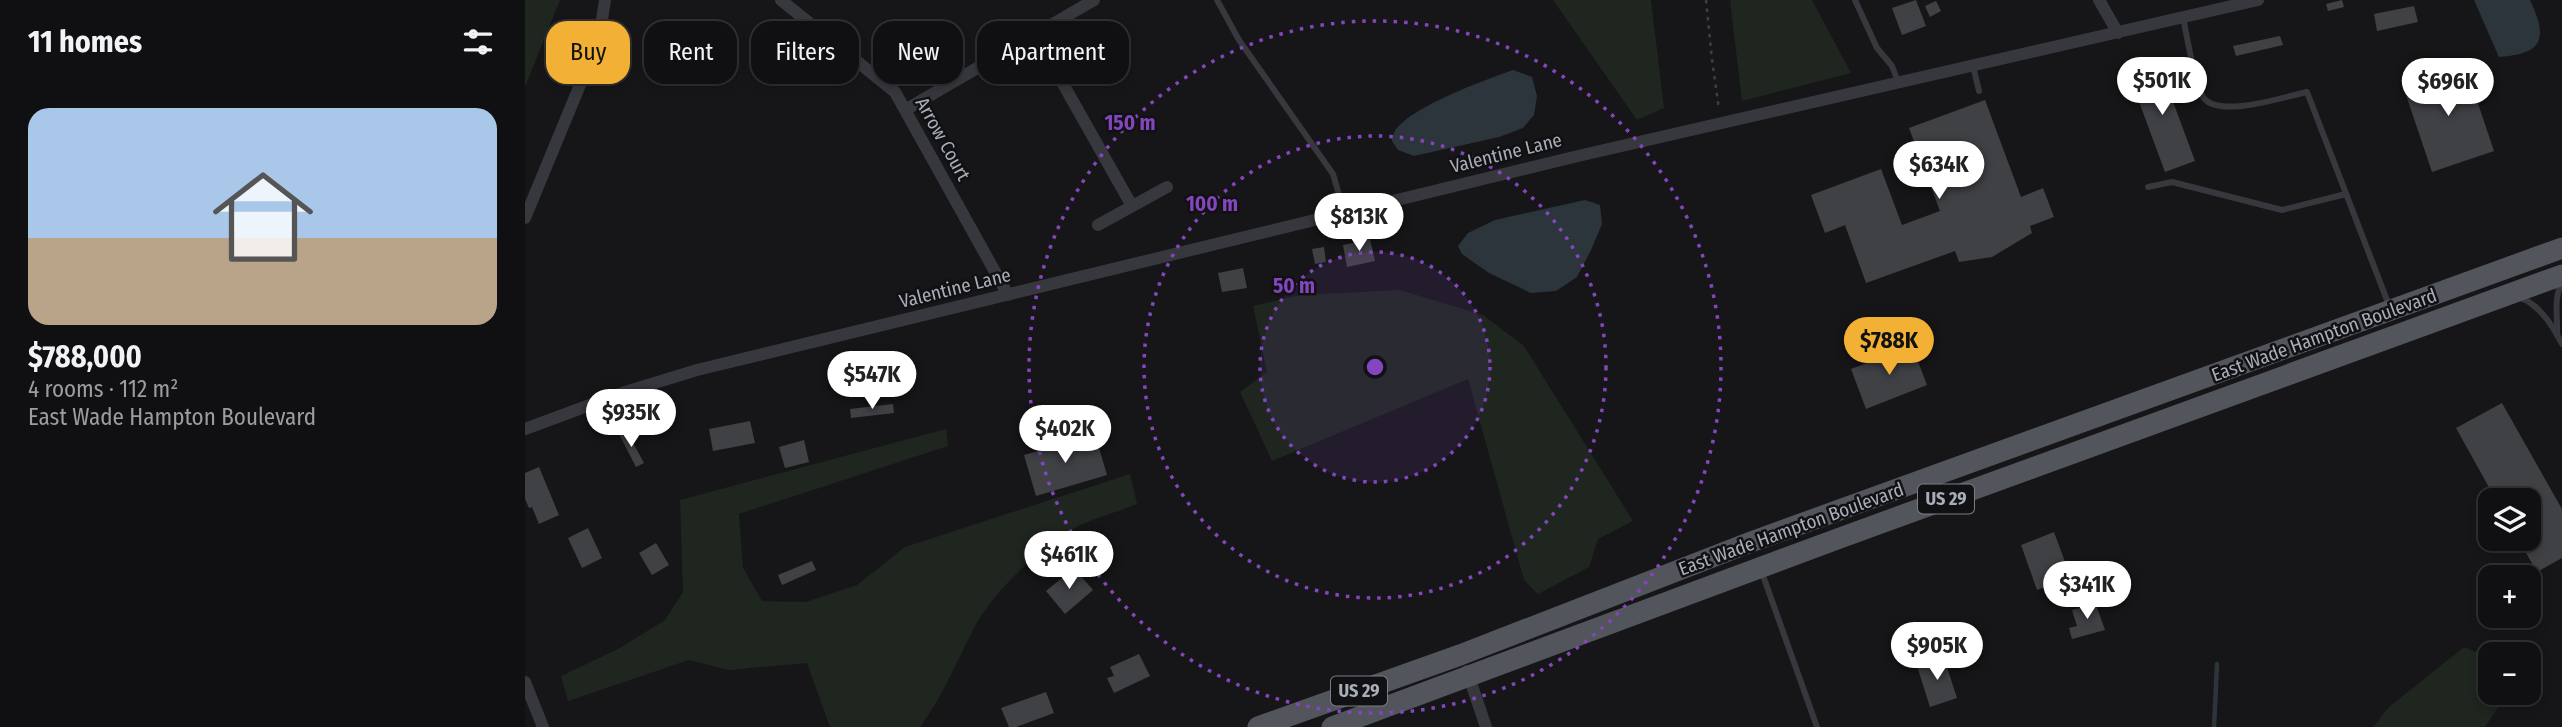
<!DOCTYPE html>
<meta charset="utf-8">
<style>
:root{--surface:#101012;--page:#1e1e20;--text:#f1f3f6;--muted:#9c9d9f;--line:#303032;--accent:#f2b134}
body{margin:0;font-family:"Fira Sans Condensed",sans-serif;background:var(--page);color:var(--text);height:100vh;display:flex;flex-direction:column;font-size:26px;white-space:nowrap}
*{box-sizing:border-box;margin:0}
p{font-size:23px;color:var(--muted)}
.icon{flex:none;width:38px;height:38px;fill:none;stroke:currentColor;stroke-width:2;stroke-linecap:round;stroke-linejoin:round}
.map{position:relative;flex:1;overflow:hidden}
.side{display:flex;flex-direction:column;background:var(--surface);width:525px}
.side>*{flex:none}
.top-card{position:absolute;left:21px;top:21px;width:665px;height:63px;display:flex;gap:14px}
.buttons{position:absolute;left:1953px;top:488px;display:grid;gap:14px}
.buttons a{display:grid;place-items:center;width:63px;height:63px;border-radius:14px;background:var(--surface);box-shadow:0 4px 10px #0003,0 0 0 2px var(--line);font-size:35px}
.price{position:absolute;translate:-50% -60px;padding:0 16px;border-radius:24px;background:#fff;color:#222;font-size:23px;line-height:46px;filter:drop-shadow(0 2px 4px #0008)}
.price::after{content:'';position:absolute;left:50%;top:42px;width:21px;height:16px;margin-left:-10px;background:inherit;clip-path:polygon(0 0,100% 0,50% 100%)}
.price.on{background:var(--accent);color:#111}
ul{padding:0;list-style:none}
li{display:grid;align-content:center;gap:14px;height:371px;padding:0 28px}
li span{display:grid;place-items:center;height:217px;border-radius:21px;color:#555}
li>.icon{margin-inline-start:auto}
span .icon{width:126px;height:126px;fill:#fffc;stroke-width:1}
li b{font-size:30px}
h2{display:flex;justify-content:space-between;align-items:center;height:84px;padding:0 28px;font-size:30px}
.tag{padding:0 24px;border-radius:21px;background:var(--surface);box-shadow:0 4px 10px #0003,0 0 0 2px var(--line);font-size:24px;line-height:63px}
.tag.on{background:var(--accent);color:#111}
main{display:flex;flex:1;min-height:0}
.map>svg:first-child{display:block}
.green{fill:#1e261f}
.water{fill:#2c353c}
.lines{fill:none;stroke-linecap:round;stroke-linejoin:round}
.stream{stroke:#2c353c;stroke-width:4.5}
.building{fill:#404145}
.path{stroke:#3d3f44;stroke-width:2.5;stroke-dasharray:3.5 5;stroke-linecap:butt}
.lane{stroke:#37383d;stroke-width:6}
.street{stroke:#37383d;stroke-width:12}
.primary{stroke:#53555c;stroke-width:21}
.ring{fill:none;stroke:#8446be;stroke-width:3.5;stroke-dasharray:3.5 7}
.labels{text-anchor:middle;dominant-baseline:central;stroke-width:5;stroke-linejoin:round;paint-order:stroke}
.shield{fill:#111113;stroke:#7b7e86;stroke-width:2}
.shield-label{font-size:18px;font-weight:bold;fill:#a8adb8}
.street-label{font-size:19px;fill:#a8adb8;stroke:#111113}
.centre{fill:#8446be;stroke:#111113;stroke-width:3.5}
.ring-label{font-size:21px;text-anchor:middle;font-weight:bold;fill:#8446be;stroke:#111113;stroke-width:5;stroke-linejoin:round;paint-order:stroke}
</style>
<main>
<section class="side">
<h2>11 homes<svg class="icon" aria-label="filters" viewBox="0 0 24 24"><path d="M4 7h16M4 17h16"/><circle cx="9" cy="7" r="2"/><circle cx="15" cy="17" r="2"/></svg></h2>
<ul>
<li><span style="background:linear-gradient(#a9c7e8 60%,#b9a48a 0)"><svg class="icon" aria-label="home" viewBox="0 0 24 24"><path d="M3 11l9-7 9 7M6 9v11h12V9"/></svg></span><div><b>$788,000</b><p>4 rooms · 112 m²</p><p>East Wade Hampton Boulevard</p></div></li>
</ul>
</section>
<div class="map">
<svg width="2037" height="727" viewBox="0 0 2037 727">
<rect width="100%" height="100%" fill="#161618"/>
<!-- green -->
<path class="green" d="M 0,0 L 35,0 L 0,87 Z
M 1028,0 L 1126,0 L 1139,108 L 1112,120 Z
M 1205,0 L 1287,0 L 1326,73 L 1217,101 Z
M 875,290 L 958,315 L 999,346 L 1108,521 L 1073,539 L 1064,567 L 1013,594 L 999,580 L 943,379 L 747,461 L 715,392 L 742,372 L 728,306 L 775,295 Z
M 421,429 L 423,446 L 214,514 L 218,568 L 237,601 L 281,602 L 332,585 L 380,547 L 605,474 L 612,504 C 593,512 571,517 552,527 C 518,544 466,594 449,628 C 432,661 418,696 395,727 L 305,727 L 282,663 L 204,670 L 164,660 L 43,701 L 36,676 L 95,648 L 140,620 L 158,592 L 155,500 Z
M 1939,647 L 1965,658 L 1965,693 L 1983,693 L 1960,727 L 1848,727 L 1864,707 Z"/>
<!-- water -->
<path class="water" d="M 1949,0 L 2005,0 C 2023,38 2019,54 1974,57 Z
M 988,70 L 1007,77 L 1012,96 L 1009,115 L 998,128 L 974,137 L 889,156 L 873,150 L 867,141 C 867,139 869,132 870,131 C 885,107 960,80 988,70 Z
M 1060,200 L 1075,205 L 1077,224 L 1066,250 L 1052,277 L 1031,291 L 1006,293 L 964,273 L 937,254 L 933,246 L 943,233 L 970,220 Z"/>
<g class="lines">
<!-- stream -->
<path class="stream" d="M 1689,727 L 1692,664"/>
</g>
<!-- building -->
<path class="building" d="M 1391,0 L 1401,26 L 1377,35 L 1367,8 Z
M 1817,0 L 1819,7 L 1803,11 L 1801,4 Z
M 1411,1 L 1416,11 L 1405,17 L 1400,6 Z
M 1889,6 L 1893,22 L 1852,31 L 1849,14 Z
M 1755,36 L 1758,45 L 1711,56 L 1708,46 Z
M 1633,61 L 1670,161 L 1640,172 L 1603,72 Z
M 1929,64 L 1931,68 L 1940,65 L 1969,151 L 1907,172 L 1878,86 L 1911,74 L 1910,70 Z
M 1460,100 L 1496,197 L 1518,188 L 1529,217 L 1505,226 L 1507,233 L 1467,257 L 1434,262 L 1430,251 L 1341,283 L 1320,225 L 1300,233 L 1286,195 L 1356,169 L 1377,225 L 1415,211 L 1384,128 Z
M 845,239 L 850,261 L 822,267 L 818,245 Z
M 799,247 L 801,262 L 790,264 L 787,249 Z
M 718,268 L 722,288 L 697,292 L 693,273 Z
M 1387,346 L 1402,385 L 1341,409 L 1326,369 Z
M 1977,403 L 2037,509 L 2037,558 L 2012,572 L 1993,539 L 2004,539 L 2004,500 L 1971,500 L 1931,428 Z
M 368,404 L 369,413 L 326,418 L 325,409 Z
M 225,421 L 230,443 L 188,451 L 184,429 Z
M 101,430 L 119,463 L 111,467 L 94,434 Z
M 570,434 L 582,475 L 511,496 L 499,455 Z
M 279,440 L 284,462 L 260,468 L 254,447 Z
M 14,467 L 34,515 L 14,524 L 7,507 L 4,508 L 0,499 L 0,473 Z
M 63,528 L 77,558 L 57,568 L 43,538 Z
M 1529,532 L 1546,578 L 1512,590 L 1496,545 Z
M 131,543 L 144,565 L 127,575 L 114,553 Z
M 287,561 L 291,570 L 257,585 L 253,575 Z
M 549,568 L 568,590 L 540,614 L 521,591 Z
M 1569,599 L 1580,630 L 1547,639 L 1544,628 L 1552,626 L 1547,610 L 1563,606 L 1561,601 Z
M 614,654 L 625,676 L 589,693 L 582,678 L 589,676 L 585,667 Z
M 1419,658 L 1432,698 L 1405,707 L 1392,666 Z
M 521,692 L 529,713 L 491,727 L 484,727 L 476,708 Z"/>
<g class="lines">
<!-- path -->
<path class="path" d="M 1181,0 L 1187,60 L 1194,109"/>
<!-- lane -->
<path class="lane" d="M 692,0 L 714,40 L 808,174 L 819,212
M 1330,0 L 1352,48 L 1367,66 L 1374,84
M 1658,17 C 1662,36 1669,82 1678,97 C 1693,119 1759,97 1782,92 L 1865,308
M 1448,66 L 1454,91
M 1623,187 L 1647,182 L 1757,210 L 1821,194
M 1993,297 C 2014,303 2028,326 2037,344
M 2032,335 C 2033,316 2028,300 2037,282
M 1236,570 L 1292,727"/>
<!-- street -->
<path class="street" d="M 256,0 L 370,92 L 483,295
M 1574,0 L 1593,33
M 511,36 L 607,206
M 380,110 L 569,0
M 0,218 L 74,39 L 80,0
M 573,225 L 642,187
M 0,429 L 100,392 L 172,370 L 1053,156 L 1733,0
M 942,671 L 961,727
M 0,682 L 18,727"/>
<!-- primary -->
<path class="primary" d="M 733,727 L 935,655 L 1226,542 L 2037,248
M 807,727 L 1315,538 L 2037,275"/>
</g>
<!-- distance rings -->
<circle cx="850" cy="367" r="115" fill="#8446be" fill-opacity=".12"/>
<g class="ring">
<circle cx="850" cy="367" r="115"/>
<circle cx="850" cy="367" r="231"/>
<circle cx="850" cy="367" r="346"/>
</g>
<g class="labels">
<!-- shield labels -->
<g class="shield">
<rect x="1393" y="484.5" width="56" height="29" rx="5"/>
<rect x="806" y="676.5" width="56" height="29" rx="5"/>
</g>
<g class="shield-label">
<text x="1421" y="499">US 29</text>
<text x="834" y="691">US 29</text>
</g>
<!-- street labels -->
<g class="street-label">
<text transform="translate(418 139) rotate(61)">Arrow Court</text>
<text transform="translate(981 153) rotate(-14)">Valentine Lane</text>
<text transform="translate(430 288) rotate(-14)">Valentine Lane</text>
<text transform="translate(1799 335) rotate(-20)">East Wade Hampton Boulevard</text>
<text transform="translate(1266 529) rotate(-20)">East Wade Hampton Boulevard</text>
</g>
</g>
<circle cx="850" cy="367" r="10" class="centre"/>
<g class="ring-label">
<text x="605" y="130">150 m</text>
<text x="687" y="211">100 m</text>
<text x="769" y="293">50 m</text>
</g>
</svg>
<div class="buttons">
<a><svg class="icon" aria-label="layers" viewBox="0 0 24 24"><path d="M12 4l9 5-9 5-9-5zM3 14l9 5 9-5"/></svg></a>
<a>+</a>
<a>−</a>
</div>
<b class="price" style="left:1637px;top:117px">$501K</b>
<b class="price" style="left:1923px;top:118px">$696K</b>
<b class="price" style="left:1414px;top:201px">$634K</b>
<b class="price" style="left:834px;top:253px">$813K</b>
<b class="price on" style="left:1364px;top:377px">$788K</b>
<b class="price" style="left:347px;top:411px">$547K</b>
<b class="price" style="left:106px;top:449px">$935K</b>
<b class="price" style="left:540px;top:465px">$402K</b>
<b class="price" style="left:544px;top:591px">$461K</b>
<b class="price" style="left:1562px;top:621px">$341K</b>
<b class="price" style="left:1412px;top:682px">$905K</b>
<div class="top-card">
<a class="tag on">Buy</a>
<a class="tag">Rent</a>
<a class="tag">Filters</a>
<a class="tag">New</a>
<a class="tag">Apartment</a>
</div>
</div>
</main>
